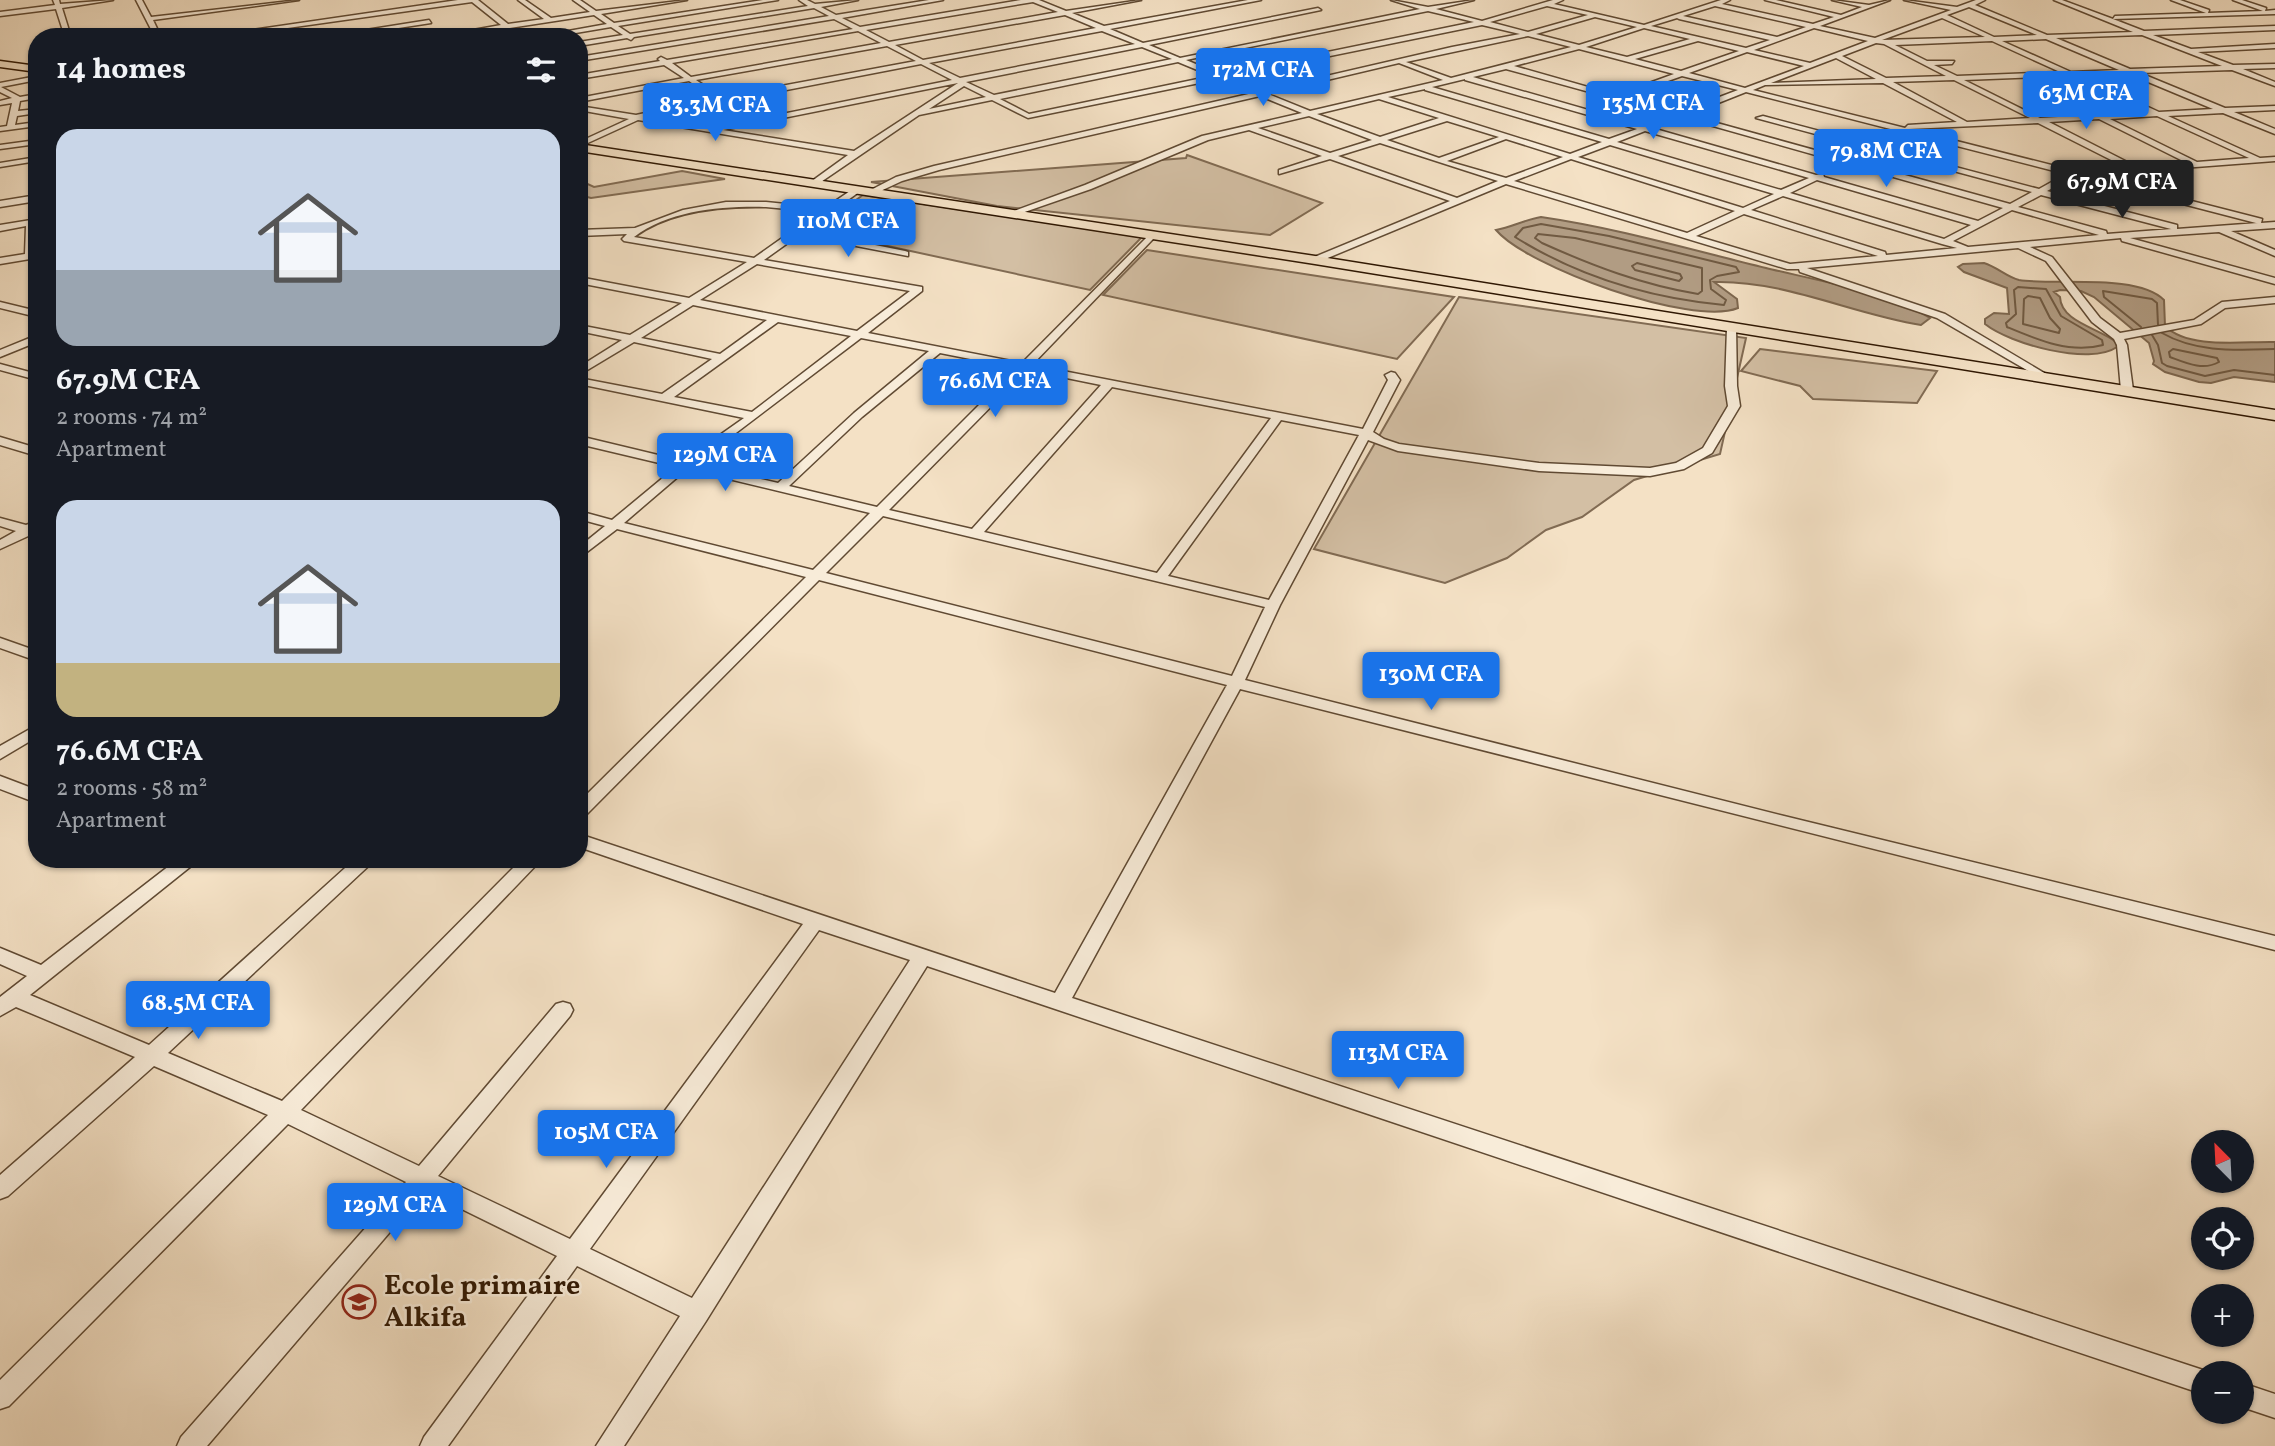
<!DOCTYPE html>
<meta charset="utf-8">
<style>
:root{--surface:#171b24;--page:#20242c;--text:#f1f3f6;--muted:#9ea1a6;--accent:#1a73e8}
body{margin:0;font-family:Vollkorn,serif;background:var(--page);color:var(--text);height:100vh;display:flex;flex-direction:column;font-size:26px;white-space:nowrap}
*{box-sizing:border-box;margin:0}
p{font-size:23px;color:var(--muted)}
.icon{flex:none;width:38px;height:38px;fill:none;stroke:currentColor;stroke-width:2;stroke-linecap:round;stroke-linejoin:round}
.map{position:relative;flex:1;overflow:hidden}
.side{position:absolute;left:28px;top:28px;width:560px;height:840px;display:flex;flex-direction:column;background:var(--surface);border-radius:28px;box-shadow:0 2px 5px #0004}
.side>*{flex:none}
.needle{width:46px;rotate:336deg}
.fabs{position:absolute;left:2191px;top:1130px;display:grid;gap:14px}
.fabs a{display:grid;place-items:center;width:63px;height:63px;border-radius:50%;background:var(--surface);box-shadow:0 2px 5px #0004;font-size:35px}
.price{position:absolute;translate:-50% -60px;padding:0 16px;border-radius:7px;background:var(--accent);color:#fff;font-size:23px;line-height:46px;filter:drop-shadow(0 2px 4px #0008)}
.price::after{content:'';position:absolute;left:50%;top:42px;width:21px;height:16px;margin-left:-10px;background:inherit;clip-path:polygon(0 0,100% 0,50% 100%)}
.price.selected{background:#222;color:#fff}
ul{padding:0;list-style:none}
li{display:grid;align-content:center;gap:14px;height:371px;padding:0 28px}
li span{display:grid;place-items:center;height:217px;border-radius:21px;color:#555}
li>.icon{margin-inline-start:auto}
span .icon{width:126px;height:126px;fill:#fffc;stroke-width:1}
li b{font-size:30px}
h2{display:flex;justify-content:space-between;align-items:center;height:84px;padding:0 28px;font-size:30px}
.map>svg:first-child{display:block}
.green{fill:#d3bfa4;stroke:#816b53;stroke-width:2}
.water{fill:#b19c83;stroke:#7d674f;stroke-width:2}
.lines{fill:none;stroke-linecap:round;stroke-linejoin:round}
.shore{stroke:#705a42;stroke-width:2}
.minor-casing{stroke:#604a33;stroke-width:3}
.highway-casing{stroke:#2f1702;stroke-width:3}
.minor{fill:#f8ecd9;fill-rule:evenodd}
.highway{fill:#f4e1c5;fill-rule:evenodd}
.labels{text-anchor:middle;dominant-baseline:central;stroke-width:5;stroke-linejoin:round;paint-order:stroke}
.near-poi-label{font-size:28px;font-weight:bold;fill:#2f1702;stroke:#f8ecd9;text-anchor:start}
</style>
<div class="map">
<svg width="2275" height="1446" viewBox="0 0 2275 1446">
<rect width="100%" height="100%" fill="#f4e1c5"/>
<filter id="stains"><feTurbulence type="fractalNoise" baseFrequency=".00286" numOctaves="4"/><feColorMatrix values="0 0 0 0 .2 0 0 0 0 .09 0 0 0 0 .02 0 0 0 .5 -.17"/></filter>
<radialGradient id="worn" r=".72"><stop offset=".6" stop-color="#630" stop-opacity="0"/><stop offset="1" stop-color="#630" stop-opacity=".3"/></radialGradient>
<!-- green -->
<path class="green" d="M 1187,155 L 1322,203 L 1270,235 L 997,206 L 871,182 L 1186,158 Z
M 682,171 L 725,179 L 591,198 L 579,195 L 579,180 L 594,187 Z
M 863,195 L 1142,237 L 1090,290 L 814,230 Z
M 1147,250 L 1454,297 L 1397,359 L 1103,295 Z
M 1459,297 L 1746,338 L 1720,454 L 1634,480 L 1582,517 L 1546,530 L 1507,558 L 1445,583 L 1314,549 Z
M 1760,349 L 1937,371 L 1917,403 L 1813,399 L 1800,386 L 1741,371 Z"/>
<!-- water -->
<path class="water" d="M 1541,217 C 1617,228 1692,250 1766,268 C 1815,280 1889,293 1930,318 L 1921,325 C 1852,314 1784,280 1714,282 L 1737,299 L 1738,308 C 1692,327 1527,267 1496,230 C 1512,227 1524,220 1541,217 Z
M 1984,263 C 1997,267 2007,277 2019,280 C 2055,286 2137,273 2164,300 L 2165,326 C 2189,350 2244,341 2275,342 L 2275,382 L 2234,377 L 2211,383 L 2199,382 L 2165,372 L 2153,364 L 2154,361 L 2149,343 L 2094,297 L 2081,291 L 2060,290 L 2054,292 L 2060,297 C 2061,322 2099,328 2116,342 L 2117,347 C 2090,366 2010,344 1985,324 L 1985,319 L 1994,313 L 2009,314 L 2007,288 L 1964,272 L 1958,267 L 1963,264 Z"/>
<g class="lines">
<!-- shore -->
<path class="shore" d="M 1541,224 L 1609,236 L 1736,267 L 1739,272 L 1717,276 L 1710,280 L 1711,289 L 1726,300 L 1724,305 C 1649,298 1579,277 1515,237 L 1523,228 Z
M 1538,234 L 1575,238 L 1702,268 L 1702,291 L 1698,294 C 1643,285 1593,266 1542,243 L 1535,238 Z
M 1637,263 L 1680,274 L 1682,278 L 1679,281 L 1635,270 L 1632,266 Z
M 2018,287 L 2046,289 L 2061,316 L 2102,340 L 2103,345 C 2070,354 2038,340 2007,327 L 2006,323 L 2016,314 L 2014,290 Z
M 2028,296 L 2040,298 L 2050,318 L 2060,329 L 2059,333 L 2023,324 L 2024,299 Z
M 2141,327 L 2104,297 L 2103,291 L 2152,299 L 2157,303 L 2158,325
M 2162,333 C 2197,353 2236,350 2275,349
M 2152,335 L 2158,345 L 2162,363 L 2167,366 L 2205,376 L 2234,370 L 2275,375
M 2173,349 L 2217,358 L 2219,362 C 2203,371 2186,363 2170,357 L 2169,352 Z"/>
<defs>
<path id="minor" d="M 53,0 L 59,0 L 60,4 L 113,0 L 62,8 L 71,37 L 65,37 L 56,9 L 0,16 L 0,12 L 55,5 Z
M 136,0 L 142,0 L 151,17 L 299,0 L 153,20 L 161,37 L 155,37 Z
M 458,0 L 478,0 L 508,24 L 544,19 L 518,0 L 525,0 L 551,18 L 590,12 L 573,0 L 580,0 L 596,11 L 687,0 L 601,14 L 614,23 L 763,0 L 778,0 L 618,26 L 630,34 L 808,6 L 799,0 L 807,0 L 815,4 L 858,0 L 821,7 L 836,15 L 929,0 L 943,0 L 842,18 L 860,27 L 1021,0 L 1039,0 L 1066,11 L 1141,0 L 1072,13 L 1104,26 L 1248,0 L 1261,0 L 1110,29 L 1143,43 L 1318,8 L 1321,10 L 1149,45 L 1180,58 L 1420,9 L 1391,0 L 1428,7 L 1474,0 L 1436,9 L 1482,21 L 1553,0 L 1563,0 L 1554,4 L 1644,25 L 1721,0 L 1730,0 L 1722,4 L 1813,24 L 1834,17 L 1765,0 L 1776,0 L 1841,15 L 1862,7 L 1832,0 L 1869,5 L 1890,0 L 1820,26 L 1875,38 L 1951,10 L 1904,0 L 1957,7 L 1976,0 L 1985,0 L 1975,5 L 2047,35 L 2133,32 L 2054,0 L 2062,0 L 2113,19 L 2115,16 L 2206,13 L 2171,0 L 2180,0 L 2209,10 L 2208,13 L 2263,11 L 2233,0 L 2242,0 L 2266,8 L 2265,11 L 2275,10 L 2275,14 L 2113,19 L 2144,31 L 2275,26 L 2275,30 L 2153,35 L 2191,49 L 2275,44 L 2275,48 L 2198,52 L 2233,65 L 2275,64 L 2275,68 L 2243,69 L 2275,82 L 2275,86 L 2232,70 L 2140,73 L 2225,108 L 2275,106 L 2275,110 L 2234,112 L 2275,129 L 2275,134 L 2223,113 L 2168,116 L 2260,158 L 2275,157 L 2275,161 L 2090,175 L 2262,219 L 2261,223 L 2275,222 L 2275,228 L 2231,231 L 2275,250 L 2275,256 L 2219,232 L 2130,238 L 2275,278 L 2275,284 L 2122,241 L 2121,238 L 2030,247 L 2052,257 L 2100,318 L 2120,333 L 2194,320 L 2222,302 L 2275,297 L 2275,303 L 2225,308 L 2201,324 L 2124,339 L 2127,345 L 2133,390 L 2127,393 L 2121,390 L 2117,345 L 2114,339 L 2092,322 L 2046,261 L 2018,248 L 1807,268 L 1945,314 L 2046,374 L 2048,376 L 2042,379 L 1937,318 L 1800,272 L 1799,269 L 1787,269 L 1506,184 L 1318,262 L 1312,262 L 1312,258 L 1450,201 L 1330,159 L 1279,174 L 1279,170 L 1322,156 L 1249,130 L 1208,140 L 1091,189 L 1013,216 L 1006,214 L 1085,185 L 1202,136 L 1302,113 L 1260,96 L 939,170 L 902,181 L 874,194 L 867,192 L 896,177 L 934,166 L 1253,93 L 1219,79 L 1028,118 L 992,100 L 919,115 L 815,186 L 812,185 L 812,181 L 848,155 L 638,120 L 579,147 L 579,142 L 629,119 L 579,110 L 579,106 L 636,115 L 714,98 L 689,81 L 579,102 L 579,98 L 684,78 L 664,65 L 579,79 L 579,75 L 660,61 L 658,59 L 661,57 L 667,60 L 853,29 L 834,19 L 579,61 L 579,57 L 829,16 L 814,8 L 634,37 L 631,40 L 627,38 L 579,46 L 579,42 L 623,35 L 611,27 L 552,37 L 535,37 L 607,24 L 594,15 L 452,37 L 434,37 L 501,25 L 472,2 L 224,37 L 205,37 ZM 1033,2 L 1058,12 L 889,42 L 866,30 ZM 1547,6 L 1588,15 L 1528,32 L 1490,22 ZM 1715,6 L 1806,27 L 1777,37 L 1683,16 ZM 1969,7 L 2037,35 L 1994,37 L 1947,15 ZM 1428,11 L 1474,22 L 1220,74 L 1186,60 ZM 1065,15 L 1096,28 L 923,60 L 895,45 ZM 1595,17 L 1637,27 L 1579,45 L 1536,34 ZM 1677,18 L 1679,19 L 1770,40 L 1746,48 L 1651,26 ZM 1942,18 L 1985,37 L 1882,40 ZM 1482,25 L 1520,34 L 1452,47 L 1261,91 L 1227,77 ZM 1644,28 L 1690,39 L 1627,57 L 1586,47 ZM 1814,28 L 1868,41 L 1810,63 L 1754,50 ZM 858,31 L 881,43 L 691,77 L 672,63 ZM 1102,31 L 1135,44 L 960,78 L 929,63 ZM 2142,35 L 2222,66 L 2130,69 L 2056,38 ZM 1528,36 L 1571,47 L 1451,78 L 1406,62 ZM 2046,39 L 2119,70 L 2071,72 L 2002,41 ZM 1698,41 L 1739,51 L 1681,71 L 1635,59 ZM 1992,41 L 2060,72 L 1957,76 L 1934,65 L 1952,64 L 1954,61 L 1927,61 L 1895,45 ZM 1876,43 L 1884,44 L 1946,76 L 1886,78 L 1842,56 ZM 887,46 L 916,61 L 721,97 L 696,80 ZM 1142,47 L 1172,59 L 994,95 L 966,82 ZM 1579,49 L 1674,74 L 1616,95 L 1514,66 ZM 1747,52 L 1804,66 L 1745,88 L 1689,73 ZM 1836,58 L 1876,79 L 1771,83 ZM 1178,62 L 1212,76 L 1029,114 L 1000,99 ZM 1399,63 L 1443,80 L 1310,111 L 1268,94 ZM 921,64 L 952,80 L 712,128 L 646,117 ZM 1506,69 L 1673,115 L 1644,126 L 1473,77 ZM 2129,74 L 2213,109 L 2159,112 L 2079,75 ZM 1682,76 L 1738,90 L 1680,112 L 1623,97 ZM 2069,76 L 2148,112 L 2040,118 L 1964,80 ZM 1465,79 L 1465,80 L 1637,129 L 1609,139 L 1432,87 ZM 1954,80 L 2030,118 L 1967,122 L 1893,82 ZM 958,83 L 854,151 L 723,130 ZM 1883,83 L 1957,122 L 1908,125 L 1905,128 L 1753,90 L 1765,85 ZM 964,86 L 986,97 L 929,109 ZM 1425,89 L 1425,90 L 1602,142 L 1570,154 L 1388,97 ZM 1746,92 L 2066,174 L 2039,189 L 1763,116 L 1756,118 L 2032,192 L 2010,204 L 1688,115 ZM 1379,99 L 1439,118 L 1380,137 L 1317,114 ZM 1309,116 L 1372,140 L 1330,153 L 1258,128 ZM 2157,116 L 2249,158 L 2197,162 L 2110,119 ZM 1681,117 L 2003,208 L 1978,221 L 1824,177 L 1823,174 L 1816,175 L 1652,128 ZM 2099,119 L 2187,163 L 2137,167 L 2049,122 ZM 1447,121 L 1499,137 L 1439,158 L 1387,140 ZM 2038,123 L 2127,168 L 2075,171 L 1909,129 ZM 1645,131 L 1809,178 L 1781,190 L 1617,142 ZM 1506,139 L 1563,157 L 1506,178 L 1447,161 ZM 1380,143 L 1498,181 L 1457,198 L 1338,156 ZM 1610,145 L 1774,194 L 1743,208 L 1578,157 ZM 1571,159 L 1735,211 L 1687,233 L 1514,181 ZM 2075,176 L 2256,223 L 2258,223 L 2177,229 L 2177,225 L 2047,191 ZM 1817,180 L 1971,225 L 1944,239 L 1790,193 ZM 2041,195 L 2171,229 L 2172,229 L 2107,234 L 2106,231 L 2018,207 ZM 1783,196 L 1942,244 L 1957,248 L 1886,255 L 1885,252 L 1751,210 ZM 2012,210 L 2099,235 L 1968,247 L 1953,241 ZM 1744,214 L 1878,256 L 1790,264 L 1696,236 Z
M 429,20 L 431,23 L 340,37 L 322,37 Z
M 37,76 L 37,80 L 1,87 L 20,97 L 37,94 L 37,98 L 20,101 L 18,111 L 37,109 L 37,113 L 17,116 L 15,125 L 37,122 L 37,126 L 0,131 L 0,127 L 7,126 L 12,103 L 0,105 L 0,101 L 12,98 L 0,92 L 0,83 Z
M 37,140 L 37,144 L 0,149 L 0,145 Z
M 37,157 L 37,161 L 0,167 L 0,163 Z
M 856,187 L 859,188 L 859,192 L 805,231 L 905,251 L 908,252 L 908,256 L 799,235 L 764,260 L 922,287 L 922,291 L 868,333 L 1022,363 L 1151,233 L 1154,234 L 1154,238 L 1032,365 L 1363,429 L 1388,380 L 1385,375 L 1391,372 L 1395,373 L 1400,380 L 1373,432 L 1384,439 L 1399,444 L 1539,463 L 1650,468 L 1676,463 L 1703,448 L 1728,406 L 1725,386 L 1727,328 L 1736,326 L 1737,386 L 1740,406 L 1712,453 L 1684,469 L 1650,476 L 1539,471 L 1398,451 L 1368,440 L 1280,605 L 1245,680 L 1784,816 L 2275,936 L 2275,950 L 1240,689 L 1072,998 L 2203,1370 L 2212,1374 L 2203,1374 L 2203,1394 L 927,966 L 706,1321 L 624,1446 L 596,1446 L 680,1316 L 577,1266 L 448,1446 L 420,1446 L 424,1437 L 557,1256 L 425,1191 L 207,1446 L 177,1446 L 181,1437 L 406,1182 L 288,1124 L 9,1406 L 0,1409 L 0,1380 L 268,1115 L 154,1066 L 8,1196 L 0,1199 L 0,1175 L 135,1057 L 16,1007 L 0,1016 L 0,997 L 27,976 L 0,964 L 0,948 L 41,965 L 178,859 L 200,859 L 30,995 L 149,1045 L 355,859 L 376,859 L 168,1053 L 282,1101 L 522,859 L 542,859 L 301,1110 L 419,1166 L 556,1004 L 563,1002 L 570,1004 L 573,1010 L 570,1016 L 438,1176 L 570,1239 L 803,924 L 579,847 L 579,834 L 1055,993 L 1227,685 L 819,580 L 585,816 L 579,818 L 579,802 L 806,577 L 617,529 L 579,558 L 579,547 L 605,526 L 579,519 L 579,511 L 612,520 L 676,467 L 579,444 L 579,436 L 683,461 L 744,418 L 579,384 L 579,378 L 662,394 L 712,359 L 634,342 L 579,375 L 579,367 L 622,340 L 579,331 L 579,325 L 630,335 L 682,303 L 579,283 L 579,277 L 689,298 L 747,262 L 624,241 L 622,239 L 627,234 L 579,236 L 579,230 L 635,228 L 683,210 L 726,202 L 766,202 L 825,208 ZM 766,207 L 819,212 L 754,258 L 634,237 C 670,210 722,206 766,207 ZM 757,264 L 910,291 L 857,331 L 700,300 ZM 693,305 L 767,320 L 720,354 L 641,338 ZM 778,322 L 851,336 L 752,412 L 674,397 ZM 861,338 L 929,351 L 854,413 L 778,483 L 695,464 ZM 940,353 L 1016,368 L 877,507 L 789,486 L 862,417 ZM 1027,370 L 1101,385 L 972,529 L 889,510 ZM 1112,387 L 1271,418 L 1157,573 L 984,532 ZM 1281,420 L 1359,435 L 1269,600 L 1168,576 ZM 687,469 L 870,513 L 813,570 L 624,523 ZM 883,516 L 1265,607 L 1232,676 L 826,573 ZM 819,930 L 910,960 L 692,1298 L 590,1249 Z
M 37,195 L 37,201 L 0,207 L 0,201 Z
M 37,219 L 37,261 L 30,259 L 0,264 L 0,258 L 25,254 L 26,226 L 0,231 L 0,225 Z
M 0,302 L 37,311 L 37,317 L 0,308 Z
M 37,335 L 37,342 L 0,357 L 0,350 Z
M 0,364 L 37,374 L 37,380 L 0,370 Z
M 0,437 L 37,448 L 37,456 L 0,445 Z
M 0,518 L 26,525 L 37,521 L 37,532 L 0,549 L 0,540 L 16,531 L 0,526 Z
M 0,638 L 37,651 L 37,661 L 0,648 Z
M 37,725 L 37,737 L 0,759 L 0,746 Z
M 0,776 L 37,790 L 37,803 L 0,789 Z
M 2242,1383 L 2275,1394 L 2275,1418 L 2242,1407 Z"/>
<path id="highway" d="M 0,61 L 37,66 L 37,72 L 0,67 Z
M 579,144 L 1315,256 L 2275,410 L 2275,420 L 1315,264 L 579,151 Z"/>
</defs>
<!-- minor casing -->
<use href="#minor" class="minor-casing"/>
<!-- highway casing -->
<use href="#highway" class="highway-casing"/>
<!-- minor -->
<use href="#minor" class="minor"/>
<!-- highway -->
<use href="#highway" class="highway"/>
</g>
<!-- icons -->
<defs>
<symbol id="school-ring" viewBox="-11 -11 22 22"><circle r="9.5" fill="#f8ecd9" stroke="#8f2418" stroke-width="1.5"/><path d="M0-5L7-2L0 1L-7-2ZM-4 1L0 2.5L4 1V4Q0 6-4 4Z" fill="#8f2418"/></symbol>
</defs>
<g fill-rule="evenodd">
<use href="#school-ring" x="340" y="1283" width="38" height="38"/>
</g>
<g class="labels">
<!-- near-poi labels -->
<g class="near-poi-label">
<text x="384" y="1286">Ecole primaire<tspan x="384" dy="32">Alkifa</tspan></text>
</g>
</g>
<rect width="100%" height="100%" filter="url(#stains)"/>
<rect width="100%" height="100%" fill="url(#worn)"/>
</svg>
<div class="fabs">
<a><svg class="needle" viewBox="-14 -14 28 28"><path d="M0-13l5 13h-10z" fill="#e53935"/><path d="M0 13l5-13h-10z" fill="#9ea1a6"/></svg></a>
<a><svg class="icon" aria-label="locate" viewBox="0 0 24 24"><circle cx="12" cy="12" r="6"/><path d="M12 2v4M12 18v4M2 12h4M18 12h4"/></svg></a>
<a>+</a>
<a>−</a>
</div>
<b class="price" style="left:1263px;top:108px">172M CFA</b>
<b class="price" style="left:2086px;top:131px">63M CFA</b>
<b class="price" style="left:1653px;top:141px">135M CFA</b>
<b class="price" style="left:715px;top:143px">83.3M CFA</b>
<b class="price" style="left:1886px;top:189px">79.8M CFA</b>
<b class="price selected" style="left:2122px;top:220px">67.9M CFA</b>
<b class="price" style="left:848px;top:259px">110M CFA</b>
<b class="price" style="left:995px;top:419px">76.6M CFA</b>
<b class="price" style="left:725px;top:493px">129M CFA</b>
<b class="price" style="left:1431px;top:712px">130M CFA</b>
<b class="price" style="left:198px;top:1041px">68.5M CFA</b>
<b class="price" style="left:1398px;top:1091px">113M CFA</b>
<b class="price" style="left:606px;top:1170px">105M CFA</b>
<b class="price" style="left:395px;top:1243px">129M CFA</b>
<section class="side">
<h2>14 homes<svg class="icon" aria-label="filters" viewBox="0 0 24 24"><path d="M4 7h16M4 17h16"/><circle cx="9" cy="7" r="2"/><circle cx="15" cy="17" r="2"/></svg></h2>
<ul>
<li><span style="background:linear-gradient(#c9d6e8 65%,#9aa5b1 0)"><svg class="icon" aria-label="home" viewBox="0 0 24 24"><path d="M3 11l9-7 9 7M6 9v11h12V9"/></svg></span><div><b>67.9M CFA</b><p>2 rooms · 74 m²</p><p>Apartment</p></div></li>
<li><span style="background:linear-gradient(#c9d6e8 75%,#c2b280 0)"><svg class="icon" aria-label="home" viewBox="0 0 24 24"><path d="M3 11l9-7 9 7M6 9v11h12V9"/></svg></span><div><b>76.6M CFA</b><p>2 rooms · 58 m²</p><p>Apartment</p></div></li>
</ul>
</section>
</div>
